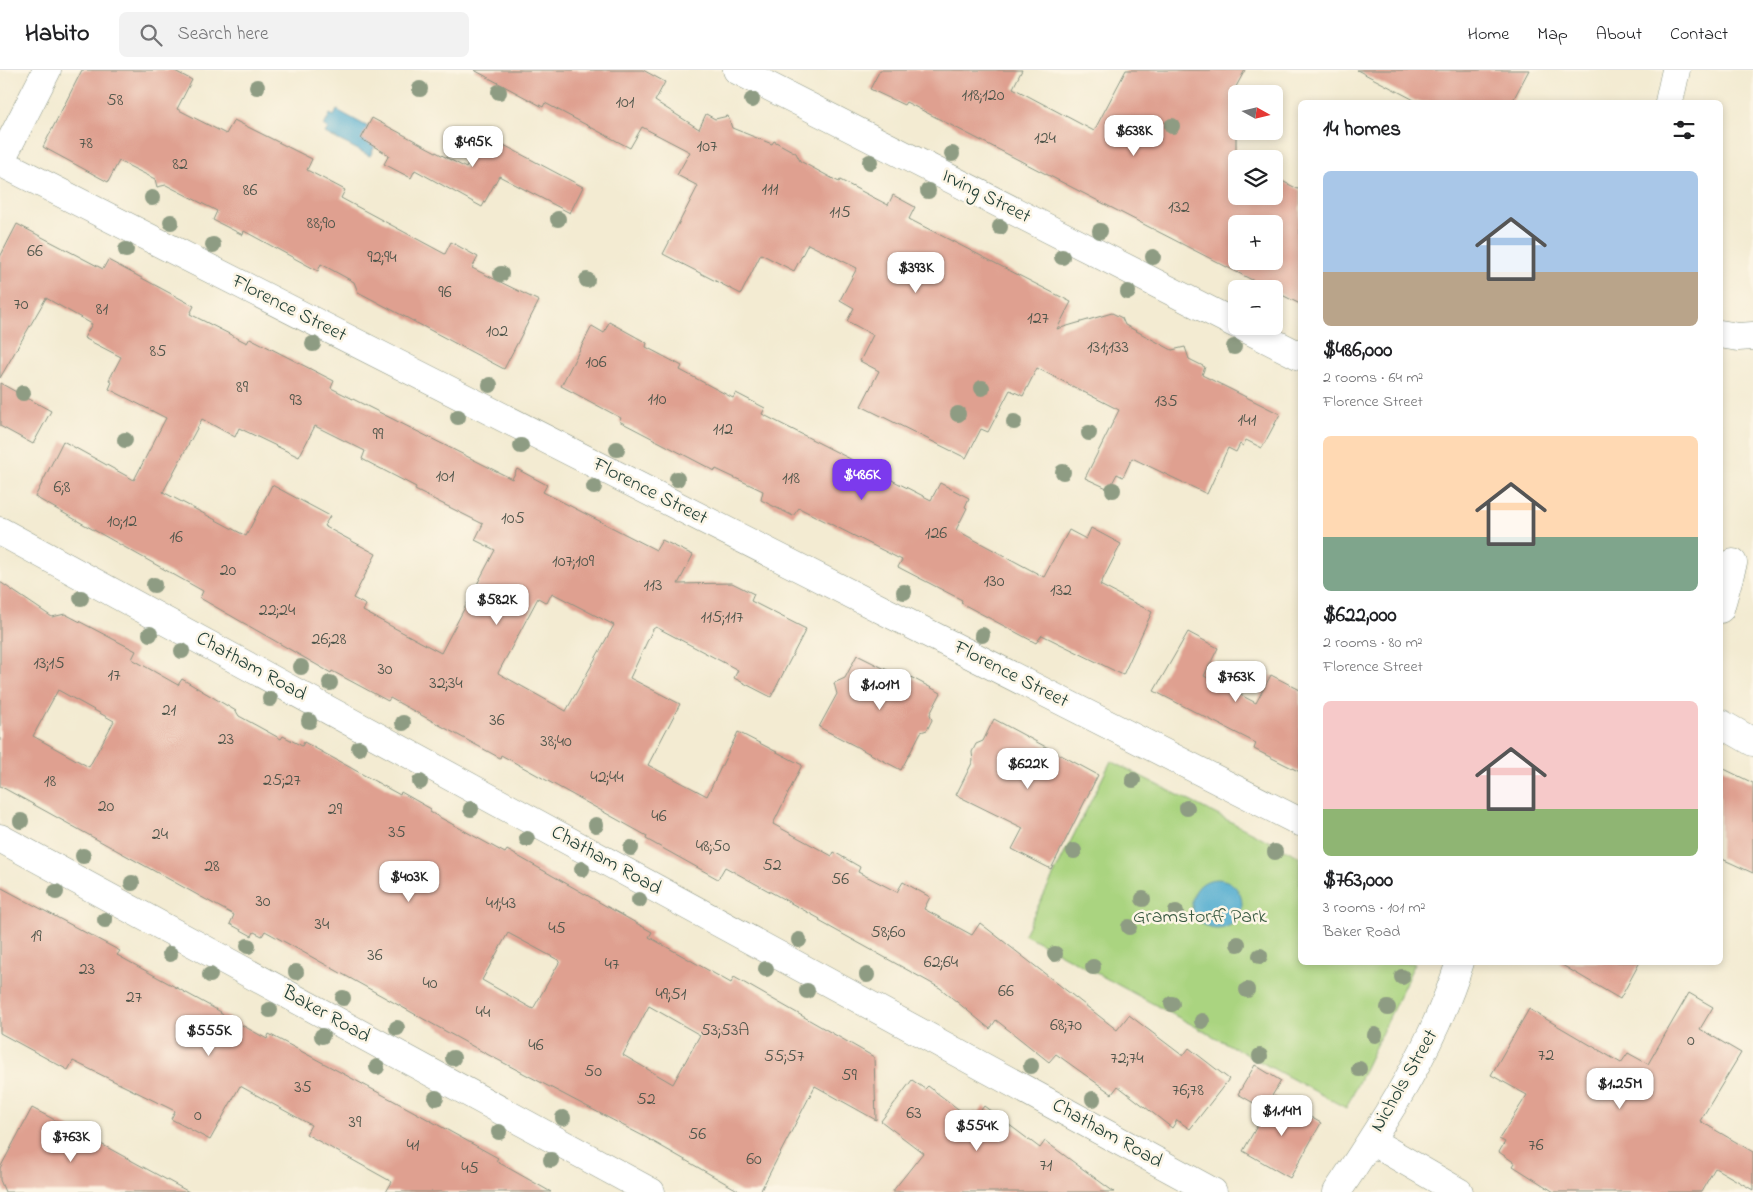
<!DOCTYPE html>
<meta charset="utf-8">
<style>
:root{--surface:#fff;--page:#f2f2f2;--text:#202124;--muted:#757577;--line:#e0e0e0;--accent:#7c3aed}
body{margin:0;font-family:"Indie Flower",sans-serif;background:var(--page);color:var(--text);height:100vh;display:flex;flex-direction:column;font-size:19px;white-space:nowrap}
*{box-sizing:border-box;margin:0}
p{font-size:16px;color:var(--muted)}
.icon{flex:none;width:28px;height:28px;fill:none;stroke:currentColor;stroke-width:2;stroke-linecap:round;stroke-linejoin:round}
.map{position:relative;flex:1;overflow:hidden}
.drawer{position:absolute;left:1298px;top:30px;width:425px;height:865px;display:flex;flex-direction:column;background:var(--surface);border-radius:8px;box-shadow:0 2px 8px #0003}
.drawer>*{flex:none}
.needle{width:32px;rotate:98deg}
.buttons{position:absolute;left:1228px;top:15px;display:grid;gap:10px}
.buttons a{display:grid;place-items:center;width:55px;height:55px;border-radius:8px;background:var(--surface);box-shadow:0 2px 8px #0003;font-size:25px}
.price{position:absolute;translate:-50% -42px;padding:0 11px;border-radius:10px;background:#fff;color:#222;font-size:16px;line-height:32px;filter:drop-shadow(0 1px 2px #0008)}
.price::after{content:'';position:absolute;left:50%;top:30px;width:15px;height:11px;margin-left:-8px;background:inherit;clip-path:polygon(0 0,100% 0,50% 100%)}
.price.on{background:var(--accent);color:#fff}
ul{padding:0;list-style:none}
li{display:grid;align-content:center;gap:10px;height:265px;padding:0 25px}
li span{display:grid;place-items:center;height:155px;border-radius:8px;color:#555}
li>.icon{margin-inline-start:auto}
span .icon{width:90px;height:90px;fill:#fffc;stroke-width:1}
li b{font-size:21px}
h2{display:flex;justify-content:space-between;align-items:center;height:60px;padding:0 25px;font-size:21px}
header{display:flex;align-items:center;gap:30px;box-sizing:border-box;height:70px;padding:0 25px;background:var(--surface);border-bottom:1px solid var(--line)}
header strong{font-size:24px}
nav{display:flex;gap:28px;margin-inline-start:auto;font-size:18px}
.search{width:350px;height:45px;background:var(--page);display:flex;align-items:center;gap:12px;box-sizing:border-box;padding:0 18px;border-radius:8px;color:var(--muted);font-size:19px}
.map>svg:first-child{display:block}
.green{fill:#aad480;stroke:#64885a}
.water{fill:#52add0;stroke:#387582}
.building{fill:#dfa090;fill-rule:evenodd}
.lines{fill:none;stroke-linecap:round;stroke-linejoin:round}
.minor-casing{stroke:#899483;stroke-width:29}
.minor{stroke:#fff;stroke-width:28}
.tree{fill:#8e9c83}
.labels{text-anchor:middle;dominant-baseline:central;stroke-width:5;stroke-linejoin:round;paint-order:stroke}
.number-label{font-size:18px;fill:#4f564b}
.street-label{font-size:20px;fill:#1f3d34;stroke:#fcf5e5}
.park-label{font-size:20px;fill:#3b5b43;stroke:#fcf5e5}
</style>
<header>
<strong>Habito</strong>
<div class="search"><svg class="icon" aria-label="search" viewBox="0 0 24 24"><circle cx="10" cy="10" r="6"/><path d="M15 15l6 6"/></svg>Search here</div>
<nav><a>Home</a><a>Map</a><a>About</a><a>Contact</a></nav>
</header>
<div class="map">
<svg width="1753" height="1122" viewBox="0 0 1753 1122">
<rect width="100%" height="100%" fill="#fcf5e5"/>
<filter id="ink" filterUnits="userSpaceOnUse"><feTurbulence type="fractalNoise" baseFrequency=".02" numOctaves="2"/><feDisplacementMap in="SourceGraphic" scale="10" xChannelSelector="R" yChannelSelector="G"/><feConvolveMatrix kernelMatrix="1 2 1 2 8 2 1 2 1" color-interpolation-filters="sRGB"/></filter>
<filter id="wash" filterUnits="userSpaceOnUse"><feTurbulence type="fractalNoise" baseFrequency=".0096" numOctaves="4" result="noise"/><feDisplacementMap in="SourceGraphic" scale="20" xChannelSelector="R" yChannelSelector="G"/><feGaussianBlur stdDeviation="1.12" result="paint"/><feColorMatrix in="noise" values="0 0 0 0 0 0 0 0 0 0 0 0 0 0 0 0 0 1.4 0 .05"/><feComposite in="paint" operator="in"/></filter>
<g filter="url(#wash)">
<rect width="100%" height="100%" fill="#f3ebd2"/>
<!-- green -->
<path class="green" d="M 1111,691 L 1300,787 L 1300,892 L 1415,893 L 1346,1038 L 1024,864 Z"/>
<!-- water -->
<path class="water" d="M 337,40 L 381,64 L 370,86 L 325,63 L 328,58 L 324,56 L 330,44 L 334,46 Z
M1192 834a25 25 0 1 1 50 0a25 25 0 1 1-50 0Z"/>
<g id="blocks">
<!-- building -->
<path class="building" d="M 82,0 L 173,0 L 192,10 L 177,39 L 226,64 L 234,50 L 312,89 L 307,100 L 345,120 L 341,128 L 445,184 L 451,172 L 478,187 L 472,198 L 539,231 L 504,299 L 358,222 L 354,212 L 321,194 L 318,201 L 244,161 L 243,165 L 213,150 L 217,141 L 166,115 L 157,117 L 155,109 L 119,91 L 108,112 L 43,77 Z
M 474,0 L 643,0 L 665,12 L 655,31 L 699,59 L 706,44 L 715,49 L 728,46 L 732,58 L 772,74 L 774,71 L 796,83 L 800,91 L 839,112 L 840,110 L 888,135 L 893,125 L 915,137 L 909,149 L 1071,232 L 1057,259 L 1112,243 L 1122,248 L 1125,255 L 1172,280 L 1185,277 L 1189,289 L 1205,297 L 1202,305 L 1280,344 L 1262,378 L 1246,370 L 1243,376 L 1240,374 L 1236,382 L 1228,378 L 1207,424 L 1132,388 L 1123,407 L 1117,404 L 1109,419 L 1085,408 L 1119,340 L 1037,298 L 1023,326 L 1010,320 L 988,362 L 981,359 L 966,388 L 861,336 L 879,301 L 860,291 L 873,265 L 847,251 L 854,238 L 840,230 L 857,198 L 808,174 L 794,201 L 761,184 L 741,224 L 663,184 L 698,116 L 677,105 L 690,82 L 642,57 L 630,78 L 545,33 L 543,37 Z
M 880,0 L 1022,0 L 1013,18 L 1094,61 L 1126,0 L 1245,0 L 1231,26 L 1236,28 L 1236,87 L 1239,89 L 1236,89 L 1236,126 L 1274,126 L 1274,107 L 1300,120 L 1300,234 L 1274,221 L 1274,219 L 1256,212 L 906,32 L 904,35 L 870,19 ZM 1236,154 L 1274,154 L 1274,191 L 1236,191 Z
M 1357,0 L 1529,0 L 1512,32 L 1418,32 Z
M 372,48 L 466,98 L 483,64 L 583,117 L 570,143 L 499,106 L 482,137 L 415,100 L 411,108 L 384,94 L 389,85 L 361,69 Z
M 17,154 L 103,199 L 108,190 L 194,236 L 190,244 L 247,273 L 250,268 L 334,311 L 331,318 L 512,409 L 517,399 L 547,415 L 543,422 L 656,480 L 662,470 L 693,485 L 678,514 L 732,513 L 754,524 L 751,531 L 806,559 L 771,627 L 734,608 L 738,600 L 656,557 L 653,559 L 630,608 L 680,634 L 648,695 L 707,726 L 738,662 L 802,695 L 773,754 L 832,786 L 834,782 L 860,797 L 858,802 L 897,822 L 903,812 L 930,827 L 924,839 L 972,865 L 980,853 L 1117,960 L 1129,945 L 1183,986 L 1189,978 L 1229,1009 L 1190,1059 L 1177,1050 L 1172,1058 L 1118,1016 L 1112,1024 L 1056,984 L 1049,992 L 996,950 L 990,959 L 940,918 L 819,851 L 820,849 L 725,797 L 718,809 L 646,769 L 647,766 L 501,685 L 500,688 L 390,628 L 388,631 L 332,601 L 331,603 L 200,528 L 203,521 L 35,427 L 63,371 L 134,410 L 166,348 L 109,319 L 112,312 L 109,310 L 121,287 L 84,268 L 92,254 L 46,228 L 0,308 L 0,187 ZM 202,349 L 235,367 L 239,358 L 299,387 L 315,356 L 365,381 L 362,389 L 416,417 L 415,420 L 483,454 L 475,470 L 495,480 L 441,583 L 363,541 L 366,535 L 353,528 L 376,484 L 324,456 L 330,446 L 272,415 L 246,466 L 163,422 ZM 552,523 L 614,555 L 566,641 L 498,603 L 538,528 L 547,533 Z
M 609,252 L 647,273 L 646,277 L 682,296 L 680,300 L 733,328 L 736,323 L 765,338 L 762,344 L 931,430 L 940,413 L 969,428 L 965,437 L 967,438 L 956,460 L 1044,507 L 1069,460 L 1086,469 L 1091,458 L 1121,474 L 1100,515 L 1152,542 L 1123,605 L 1042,565 L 1036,573 L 961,533 L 962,530 L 898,497 L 902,490 L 799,438 L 793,446 L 761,430 L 763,421 L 716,399 L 715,401 L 619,351 L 621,348 L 561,316 L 592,256 L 604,263 Z
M 0,313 L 51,341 L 33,374 L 0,356 Z
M 0,512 L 52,547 L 65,544 L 136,581 L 132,589 L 178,615 L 182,609 L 236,641 L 239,646 L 281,669 L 283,666 L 302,676 L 304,672 L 400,725 L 401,722 L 431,739 L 430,742 L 505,783 L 507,780 L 652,862 L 649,867 L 731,913 L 734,907 L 874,987 L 876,1050 L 815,1016 L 760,1122 L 741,1122 L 645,1067 L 483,982 L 265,861 L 262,866 L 254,862 L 252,866 L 230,854 L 234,845 L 0,716 ZM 58,620 L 114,651 L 89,697 L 33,666 ZM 508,863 L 560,891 L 533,939 L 482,910 ZM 649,936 L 700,965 L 673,1014 L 623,985 Z
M 1188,562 L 1218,578 L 1204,606 L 1256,633 L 1271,605 L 1300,620 L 1300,702 L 1254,679 L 1256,673 L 1154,621 Z
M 857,585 L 901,607 L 903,603 L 941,623 L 930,644 L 932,650 L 927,660 L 921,662 L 901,700 L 819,657 L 837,624 L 834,613 L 845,608 Z
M 994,649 L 1098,705 L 1051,799 L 1012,779 L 1023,758 L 956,725 L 973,691 L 972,682 L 976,674 L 983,671 Z
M 1720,697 L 1753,713 L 1753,803 L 1720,788 Z
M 0,817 L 120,881 L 117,885 L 221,942 L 220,943 L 267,969 L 269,964 L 411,1040 L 498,1088 L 496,1091 L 551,1122 L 386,1122 L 392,1112 L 306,1064 L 311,1055 L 240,1016 L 210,1070 L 171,1049 L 175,1041 L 73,991 L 68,1000 L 0,963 Z
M 1557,892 L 1640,892 L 1620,929 Z
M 1689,923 L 1713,937 L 1700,959 L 1741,983 L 1700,1051 L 1753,1082 L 1753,1120 L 1715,1098 L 1701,1122 L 1554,1122 L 1513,1096 L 1515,1093 L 1499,1082 L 1505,1072 L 1499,1069 L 1527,1025 L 1491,1005 L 1529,939 L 1621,993 L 1628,983 L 1648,994 Z
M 1255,995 L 1281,1011 L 1264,1039 L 1238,1024 Z
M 912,1010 L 925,1019 L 928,1016 L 970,1048 L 975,1042 L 978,1044 L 984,1036 L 1040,1078 L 1045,1071 L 1114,1122 L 892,1122 L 923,1083 L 881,1051 Z
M 1274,1026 L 1321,1053 L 1290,1108 L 1243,1081 Z
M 32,1038 L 101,1074 L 189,1122 L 5,1122 L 0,1110 L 0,1098 Z"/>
</g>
</g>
<g filter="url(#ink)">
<use href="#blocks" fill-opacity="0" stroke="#899483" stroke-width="1"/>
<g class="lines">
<defs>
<path id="minor" d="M 737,0 L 1236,254
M 1669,32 L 1676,0
M 0,92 L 1300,752
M 0,92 L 47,0
M 1241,256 L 1300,286
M 1720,264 L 1738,267 L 1753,266
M 0,461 L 1213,1122
M 1720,539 L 1733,493
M 1720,653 L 1753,672
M 0,768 L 651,1122
M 1371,1071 L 1459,1122
M 1337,1122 C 1386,1049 1433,977 1460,892"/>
</defs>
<!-- minor casing -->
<use href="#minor" class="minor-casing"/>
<!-- minor -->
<use href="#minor" class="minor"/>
</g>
<!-- trees -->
<g class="tree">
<circle cx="257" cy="17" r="8"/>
<circle cx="420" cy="19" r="8"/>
<circle cx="499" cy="22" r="8"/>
<circle cx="752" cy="30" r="8"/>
<circle cx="1172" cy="56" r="8"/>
<circle cx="952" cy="84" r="8"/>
<circle cx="870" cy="92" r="8"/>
<circle cx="928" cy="121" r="8"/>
<circle cx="152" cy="128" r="8"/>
<circle cx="558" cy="149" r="8"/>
<circle cx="171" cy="152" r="8"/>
<circle cx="1000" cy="157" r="8"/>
<circle cx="1100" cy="161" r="8"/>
<circle cx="213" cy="175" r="8"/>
<circle cx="126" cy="180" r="8"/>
<circle cx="1062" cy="187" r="8"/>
<circle cx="1153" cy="187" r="8"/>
<circle cx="501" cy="204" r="8"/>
<circle cx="587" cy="210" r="8"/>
<circle cx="1128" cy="222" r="8"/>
<circle cx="313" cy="274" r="8"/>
<circle cx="1234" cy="277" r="8"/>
<circle cx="490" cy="315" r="8"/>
<circle cx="982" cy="318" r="8"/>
<circle cx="23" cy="323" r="8"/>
<circle cx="958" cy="344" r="8"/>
<circle cx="458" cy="347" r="8"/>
<circle cx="1014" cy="352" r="8"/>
<circle cx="1089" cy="363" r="8"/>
<circle cx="125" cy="370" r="8"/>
<circle cx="521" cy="376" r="8"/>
<circle cx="617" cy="379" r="8"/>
<circle cx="1063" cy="402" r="8"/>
<circle cx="677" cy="409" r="8"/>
<circle cx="594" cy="417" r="8"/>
<circle cx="1113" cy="420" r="8"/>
<circle cx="154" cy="515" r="8"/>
<circle cx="904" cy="522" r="8"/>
<circle cx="81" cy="528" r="8"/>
<circle cx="150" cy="564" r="8"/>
<circle cx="982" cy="565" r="8"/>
<circle cx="182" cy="581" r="8"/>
<circle cx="301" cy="597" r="8"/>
<circle cx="330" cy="613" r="8"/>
<circle cx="270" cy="629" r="8"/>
<circle cx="309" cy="651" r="8"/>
<circle cx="403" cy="653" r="8"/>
<circle cx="359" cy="678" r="8"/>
<circle cx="1133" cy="710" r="8"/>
<circle cx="420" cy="712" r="8"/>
<circle cx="1187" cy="738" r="8"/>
<circle cx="471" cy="739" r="8"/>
<circle cx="21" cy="751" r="8"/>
<circle cx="596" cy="755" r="8"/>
<circle cx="527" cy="769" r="8"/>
<circle cx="631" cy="778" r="8"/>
<circle cx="1074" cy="781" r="8"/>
<circle cx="1275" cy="782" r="8"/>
<circle cx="83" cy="786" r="8"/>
<circle cx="582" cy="799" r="8"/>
<circle cx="132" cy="813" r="8"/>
<circle cx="56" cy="822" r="8"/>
<circle cx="1143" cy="829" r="8"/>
<circle cx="639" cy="830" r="8"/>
<circle cx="1176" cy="842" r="8"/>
<circle cx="105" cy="850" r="8"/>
<circle cx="1129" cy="857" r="8"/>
<circle cx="799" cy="870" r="8"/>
<circle cx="1238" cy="874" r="8"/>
<circle cx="248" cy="876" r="8"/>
<circle cx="170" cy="884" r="8"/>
<circle cx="1055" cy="884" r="8"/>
<circle cx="1260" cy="886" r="8"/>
<circle cx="1093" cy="897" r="8"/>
<circle cx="766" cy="899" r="8"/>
<circle cx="296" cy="902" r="8"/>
<circle cx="210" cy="905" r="8"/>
<circle cx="867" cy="905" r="8"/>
<circle cx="1402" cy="907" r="8"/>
<circle cx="1247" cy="920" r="8"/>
<circle cx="807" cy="921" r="8"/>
<circle cx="343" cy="928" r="8"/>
<circle cx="1172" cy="934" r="8"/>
<circle cx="1388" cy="938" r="8"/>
<circle cx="270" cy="940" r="8"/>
<circle cx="1202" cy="951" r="8"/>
<circle cx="397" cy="958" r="8"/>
<circle cx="1375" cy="965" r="8"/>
<circle cx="322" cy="966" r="8"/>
<circle cx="1260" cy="986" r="8"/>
<circle cx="453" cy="988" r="8"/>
<circle cx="1031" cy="996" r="8"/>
<circle cx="377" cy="997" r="8"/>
<circle cx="1359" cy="999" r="8"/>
<circle cx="436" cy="1028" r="8"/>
<circle cx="1093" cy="1029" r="8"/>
<circle cx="563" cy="1048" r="8"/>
<circle cx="499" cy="1062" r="8"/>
<circle cx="551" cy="1090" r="8"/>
</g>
</g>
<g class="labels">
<!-- number labels -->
<g class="number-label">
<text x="983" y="26">118;120</text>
<text x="115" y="31">58</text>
<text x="625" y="33">101</text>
<text x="1045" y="69">124</text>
<text x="86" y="74">78</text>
<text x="707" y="77">107</text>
<text x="180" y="95">82</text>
<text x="770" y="120">111</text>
<text x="250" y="121">86</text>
<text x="1179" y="138">132</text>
<text x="840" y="143">115</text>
<text x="321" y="154">88;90</text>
<text x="35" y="182">66</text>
<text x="382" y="188">92;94</text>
<text x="445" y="223">96</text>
<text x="21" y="235">70</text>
<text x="102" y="240">81</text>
<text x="1038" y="249">127</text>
<text x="497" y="262">102</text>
<text x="1108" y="278">131;133</text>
<text x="158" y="282">85</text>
<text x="596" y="293">106</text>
<text x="242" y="318">89</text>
<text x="657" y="330">110</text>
<text x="296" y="331">93</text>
<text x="1166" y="332">135</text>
<text x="1247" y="351">141</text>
<text x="723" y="360">112</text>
<text x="378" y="365">99</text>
<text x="445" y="407">101</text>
<text x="791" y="409">118</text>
<text x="62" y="418">6;8</text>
<text x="513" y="449">105</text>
<text x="122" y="452">10;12</text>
<text x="936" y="464">126</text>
<text x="176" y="468">16</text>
<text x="573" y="492">107;109</text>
<text x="228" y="501">20</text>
<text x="994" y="512">130</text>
<text x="653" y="516">113</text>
<text x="1061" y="521">132</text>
<text x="277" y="541">22;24</text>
<text x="722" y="548">115;117</text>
<text x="329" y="570">26;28</text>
<text x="49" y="594">13;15</text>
<text x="385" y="600">30</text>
<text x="114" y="606">17</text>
<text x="446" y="614">32;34</text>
<text x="169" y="641">21</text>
<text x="497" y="651">36</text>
<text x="226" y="670">23</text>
<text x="556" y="672">38;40</text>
<text x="607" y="708">42;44</text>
<text x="282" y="711">25;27</text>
<text x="50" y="712">18</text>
<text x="106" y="737">20</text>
<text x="335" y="740">29</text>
<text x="659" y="747">46</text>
<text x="397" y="763">35</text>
<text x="160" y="765">24</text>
<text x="713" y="777">48;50</text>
<text x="772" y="796">52</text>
<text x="212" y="797">28</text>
<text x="840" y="810">56</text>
<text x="263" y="832">30</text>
<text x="501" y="834">41;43</text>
<text x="322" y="855">34</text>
<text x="557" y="859">45</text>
<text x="888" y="863">58;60</text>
<text x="36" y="867">19</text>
<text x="375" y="886">36</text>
<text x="941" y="893">62;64</text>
<text x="612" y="895">47</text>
<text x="87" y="900">23</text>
<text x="430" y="914">40</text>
<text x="1006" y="922">66</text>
<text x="671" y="925">49;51</text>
<text x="134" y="928">27</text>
<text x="483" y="943">44</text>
<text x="1066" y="956">68;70</text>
<text x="725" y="961">53;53A</text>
<text x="1691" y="971">0</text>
<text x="536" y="976">46</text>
<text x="1546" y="986">72</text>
<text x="784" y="987">55;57</text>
<text x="1127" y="989">72;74</text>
<text x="593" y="1002">50</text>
<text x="849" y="1006">59</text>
<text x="303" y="1018">35</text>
<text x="1188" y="1021">76;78</text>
<text x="646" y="1030">52</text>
<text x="914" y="1044">63</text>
<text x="198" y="1046">0</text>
<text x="355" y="1053">39</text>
<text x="697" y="1065">56</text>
<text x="413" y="1076">41</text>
<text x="1536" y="1076">76</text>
<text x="754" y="1090">60</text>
<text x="1046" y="1096">71</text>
<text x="470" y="1099">45</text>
</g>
<!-- street labels -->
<g class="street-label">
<text transform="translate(986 127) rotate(27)">Irving Street</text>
<text transform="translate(289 239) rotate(27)">Florence Street</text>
<text transform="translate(650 422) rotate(27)">Florence Street</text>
<text transform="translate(251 597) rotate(29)">Chatham Road</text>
<text transform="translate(1011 605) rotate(27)">Florence Street</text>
<text transform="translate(606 791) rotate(29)">Chatham Road</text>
<text transform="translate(326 945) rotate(29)">Baker Road</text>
<text transform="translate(1405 1011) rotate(-60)">Nichols Street</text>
<text transform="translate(1107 1064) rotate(29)">Chatham Road</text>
</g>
<!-- park labels -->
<g class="park-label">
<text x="1200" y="847">Gramstorff Park</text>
</g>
</g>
</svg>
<div class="buttons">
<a><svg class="needle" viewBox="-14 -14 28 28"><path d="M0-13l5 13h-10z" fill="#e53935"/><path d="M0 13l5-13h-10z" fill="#757577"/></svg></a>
<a><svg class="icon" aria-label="layers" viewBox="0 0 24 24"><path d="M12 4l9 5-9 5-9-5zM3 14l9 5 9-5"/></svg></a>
<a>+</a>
<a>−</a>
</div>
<b class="price" style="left:1134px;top:87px">$638K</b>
<b class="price" style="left:473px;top:98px">$495K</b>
<b class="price" style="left:916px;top:224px">$393K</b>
<b class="price on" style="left:862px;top:431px">$486K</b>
<b class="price" style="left:497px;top:556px">$582K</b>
<b class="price" style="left:1236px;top:633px">$763K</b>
<b class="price" style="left:880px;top:641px">$1.01M</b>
<b class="price" style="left:1028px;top:720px">$622K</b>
<b class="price" style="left:409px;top:833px">$403K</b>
<b class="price" style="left:209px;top:987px">$555K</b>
<b class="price" style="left:1620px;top:1040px">$1.25M</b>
<b class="price" style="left:1282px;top:1067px">$1.14M</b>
<b class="price" style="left:977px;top:1082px">$554K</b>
<b class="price" style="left:71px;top:1093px">$763K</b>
<section class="drawer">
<h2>14 homes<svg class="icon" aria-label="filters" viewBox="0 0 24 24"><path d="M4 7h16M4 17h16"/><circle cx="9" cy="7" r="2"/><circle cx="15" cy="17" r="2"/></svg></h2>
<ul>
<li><span style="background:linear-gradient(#a9c7e8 65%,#b9a48a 0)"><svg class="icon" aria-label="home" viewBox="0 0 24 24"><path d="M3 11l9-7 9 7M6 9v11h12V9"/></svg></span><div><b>$486,000</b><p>2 rooms · 64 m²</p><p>Florence Street</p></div></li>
<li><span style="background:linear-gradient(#ffd9b3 65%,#7fa58c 0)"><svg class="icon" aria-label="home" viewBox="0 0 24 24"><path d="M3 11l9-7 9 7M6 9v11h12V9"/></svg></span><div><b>$622,000</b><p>2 rooms · 80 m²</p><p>Florence Street</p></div></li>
<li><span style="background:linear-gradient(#f6c9c9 70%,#8fb573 0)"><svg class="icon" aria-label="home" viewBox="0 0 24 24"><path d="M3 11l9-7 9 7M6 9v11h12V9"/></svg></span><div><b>$763,000</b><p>3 rooms · 101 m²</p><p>Baker Road</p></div></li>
</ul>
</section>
</div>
